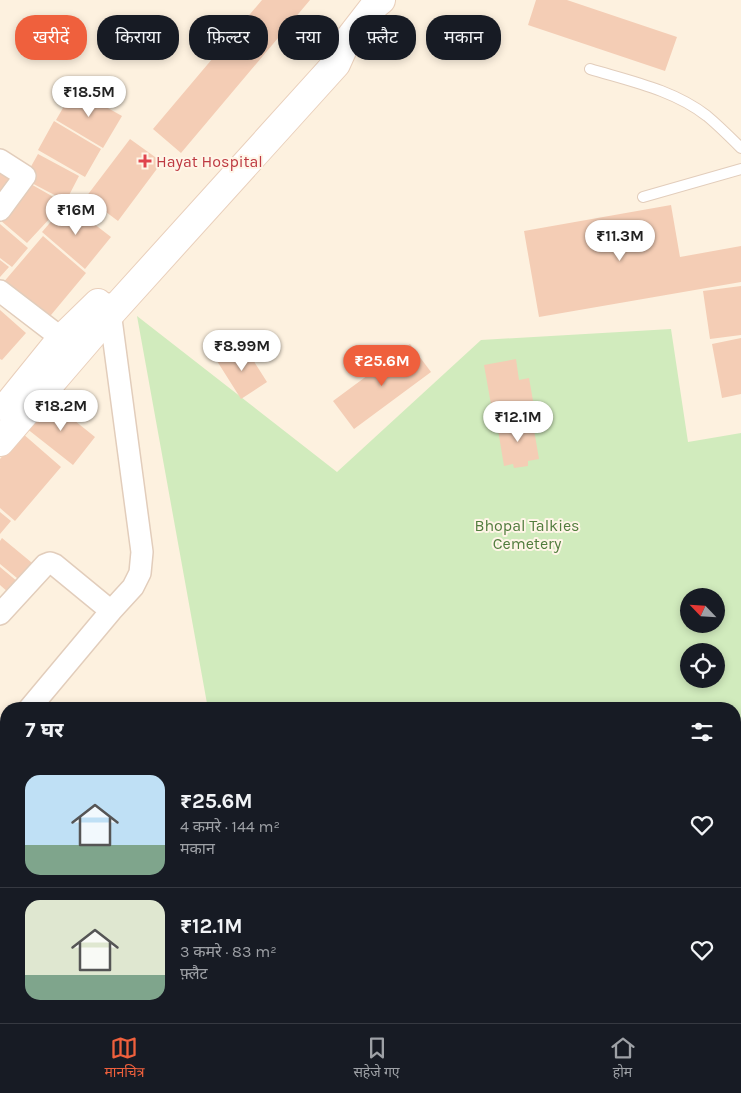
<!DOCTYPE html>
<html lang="hi">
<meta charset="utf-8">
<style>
:root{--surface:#171b24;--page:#242831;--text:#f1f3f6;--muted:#9ea1a6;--line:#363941;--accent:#ef603d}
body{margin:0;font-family:Karla,"Noto Sans Devanagari",sans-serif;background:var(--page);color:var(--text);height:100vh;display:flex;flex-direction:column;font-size:19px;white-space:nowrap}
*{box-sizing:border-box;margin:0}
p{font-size:16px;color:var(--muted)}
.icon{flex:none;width:28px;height:28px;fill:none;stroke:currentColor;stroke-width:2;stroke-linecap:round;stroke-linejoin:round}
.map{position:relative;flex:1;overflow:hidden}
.sheet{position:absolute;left:0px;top:702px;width:741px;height:321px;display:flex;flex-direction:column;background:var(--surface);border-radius:20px 20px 0 0;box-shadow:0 2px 8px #0003}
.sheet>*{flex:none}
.banner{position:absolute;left:15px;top:15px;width:711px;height:45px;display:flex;gap:10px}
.needle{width:32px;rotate:295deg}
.controls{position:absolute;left:680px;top:588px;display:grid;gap:10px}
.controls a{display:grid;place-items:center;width:45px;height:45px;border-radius:50%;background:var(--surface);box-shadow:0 2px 8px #0003;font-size:25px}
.price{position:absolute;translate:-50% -42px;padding:0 11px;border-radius:18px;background:#fff;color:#222;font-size:16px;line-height:32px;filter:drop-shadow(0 1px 2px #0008)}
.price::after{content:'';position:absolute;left:50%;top:30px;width:15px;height:11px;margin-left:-8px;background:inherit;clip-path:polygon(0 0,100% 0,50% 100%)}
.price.selected{background:var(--accent);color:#fff}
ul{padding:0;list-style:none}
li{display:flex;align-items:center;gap:15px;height:125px;padding:0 25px}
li+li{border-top:1px solid var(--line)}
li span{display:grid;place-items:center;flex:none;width:140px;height:100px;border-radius:15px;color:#555}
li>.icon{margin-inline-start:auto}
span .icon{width:60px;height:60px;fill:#fffc;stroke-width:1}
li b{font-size:21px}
h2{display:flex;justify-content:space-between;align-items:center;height:60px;padding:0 25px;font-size:21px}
.chip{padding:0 18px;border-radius:20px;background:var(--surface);box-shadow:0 2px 8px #0003;font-size:18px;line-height:45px}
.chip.selected{background:var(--accent);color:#fff}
.menu{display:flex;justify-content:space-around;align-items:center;height:70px;border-top:1px solid var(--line);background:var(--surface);font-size:14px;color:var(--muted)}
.menu a{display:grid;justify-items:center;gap:2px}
.menu .selected{color:var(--accent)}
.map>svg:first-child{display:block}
.green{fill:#d1ebbd;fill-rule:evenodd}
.building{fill:#f4cdb5}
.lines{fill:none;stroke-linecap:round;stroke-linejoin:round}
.service-casing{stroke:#e2cdbb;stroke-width:12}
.minor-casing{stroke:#e2cdbb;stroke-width:24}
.secondary-casing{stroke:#e9cfbb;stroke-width:30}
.service{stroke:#fff;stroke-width:10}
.minor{stroke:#fff;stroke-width:21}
.secondary{stroke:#fff;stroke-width:28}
.health-dot{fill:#e0444e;stroke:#fff5e7;stroke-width:2}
.labels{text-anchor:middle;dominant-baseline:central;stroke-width:4;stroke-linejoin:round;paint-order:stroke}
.health-label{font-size:16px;fill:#be3a42;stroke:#fff5e7;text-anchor:start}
.park-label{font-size:16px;fill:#517c3d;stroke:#fff5e7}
</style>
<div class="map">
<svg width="741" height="1023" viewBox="0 0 741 1023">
<rect width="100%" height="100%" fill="#fdf1df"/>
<!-- green -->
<path class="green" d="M 137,316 L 337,472 L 481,340 L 671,329 L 688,442 L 741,433 L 741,1023 L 264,1023 L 263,1018 L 735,1018 L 735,709 L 208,709 ZM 689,596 L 716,596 L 716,624 L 689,624 ZM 689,651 L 716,651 L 716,679 L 689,679 Z"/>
<!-- building -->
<path class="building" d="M 262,0 L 310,0 L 181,153 L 153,129 Z
M 536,0 L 567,0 L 677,37 L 665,71 L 528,25 Z
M 74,89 L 122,116 L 103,148 L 56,120 Z
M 54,121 L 101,149 L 85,177 L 38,150 Z
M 130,139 L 162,162 L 118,221 L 86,197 Z
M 38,154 L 79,176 L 66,201 L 24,179 Z
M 0,172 L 15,183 L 0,206 Z
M 29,183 L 64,203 L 27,243 L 0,220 Z
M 67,203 L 111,237 L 85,269 L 42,232 Z
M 671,205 L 680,257 L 741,246 L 741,282 L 539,317 L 524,231 Z
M 0,224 L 28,248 L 12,267 L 0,258 Z
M 43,236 L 86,273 L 46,321 L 2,284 Z
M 0,260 L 9,267 L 0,277 Z
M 741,286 L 741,335 L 710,339 L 703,291 Z
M 0,310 L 26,333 L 2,360 L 0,359 Z
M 741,338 L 741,394 L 722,398 L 712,344 Z
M 243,344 L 267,382 L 241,399 L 217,361 Z
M 410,344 L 431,372 L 354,429 L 333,401 Z
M 516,359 L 519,380 L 529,378 L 535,412 L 505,417 L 503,408 L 492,410 L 484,365 Z
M 49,400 L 95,437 L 73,465 L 26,428 Z
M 532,418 L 539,459 L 528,461 L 528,466 L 514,468 L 513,464 L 504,466 L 497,424 Z
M 22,433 L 61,467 L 15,521 L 0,508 L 0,459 Z
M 0,512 L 11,521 L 0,534 Z
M 2,538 L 37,567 L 23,583 L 0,564 L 0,541 Z
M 0,567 L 18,582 L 9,593 L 0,585 Z
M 0,778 L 6,783 L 6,799 L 0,807 Z"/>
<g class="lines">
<defs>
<path id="service" d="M 590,69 C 630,81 674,90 707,116 C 719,126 730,137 741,148
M 643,197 L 741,169"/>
<path id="minor" d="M 0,160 L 25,176 L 0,210
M 0,291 L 73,347
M 0,614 L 45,565 L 50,563 L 55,565 L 111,611
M 29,709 L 111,611 L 133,587 L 140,573 L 142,552 L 109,304
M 0,742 L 6,735
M 75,1018 L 94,1023
M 0,1022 L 54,1018
M 202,1023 L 203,1018"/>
<path id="secondary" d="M 6,407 L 61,339 L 98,303
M 0,442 L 111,313 L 336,64 L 345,44 L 376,4 L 381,0"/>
</defs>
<!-- service casing -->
<use href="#service" class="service-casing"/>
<!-- minor casing -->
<use href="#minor" class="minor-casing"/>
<!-- secondary casing -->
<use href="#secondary" class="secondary-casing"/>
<!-- service -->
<use href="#service" class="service"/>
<!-- minor -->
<use href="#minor" class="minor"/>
<!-- secondary -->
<use href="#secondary" class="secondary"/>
</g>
<!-- markers -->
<path class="health-dot" d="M142.5 153.5h5v5h5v5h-5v5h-5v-5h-5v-5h5z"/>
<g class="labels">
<!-- health labels -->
<g class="health-label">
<text x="156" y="161">Hayat Hospital</text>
</g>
<!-- park labels -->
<g class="park-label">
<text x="527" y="525">Bhopal Talkies<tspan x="527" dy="18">Cemetery</tspan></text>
</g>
</g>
</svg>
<div class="controls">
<a><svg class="needle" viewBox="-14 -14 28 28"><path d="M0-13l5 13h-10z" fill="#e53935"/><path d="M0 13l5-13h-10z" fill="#9ea1a6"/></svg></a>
<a><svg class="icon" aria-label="locate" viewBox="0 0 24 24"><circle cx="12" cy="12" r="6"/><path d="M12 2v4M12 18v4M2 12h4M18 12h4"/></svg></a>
</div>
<b class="price" style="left:89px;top:118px">₹18.5M</b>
<b class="price" style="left:76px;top:236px">₹16M</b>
<b class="price" style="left:620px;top:262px">₹11.3M</b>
<b class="price" style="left:242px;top:372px">₹8.99M</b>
<b class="price selected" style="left:382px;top:387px">₹25.6M</b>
<b class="price" style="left:61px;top:432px">₹18.2M</b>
<b class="price" style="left:518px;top:443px">₹12.1M</b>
<div class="banner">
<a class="chip selected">खरीदें</a>
<a class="chip">किराया</a>
<a class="chip">फ़िल्टर</a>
<a class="chip">नया</a>
<a class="chip">फ़्लैट</a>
<a class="chip">मकान</a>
</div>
<section class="sheet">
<h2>7 घर<svg class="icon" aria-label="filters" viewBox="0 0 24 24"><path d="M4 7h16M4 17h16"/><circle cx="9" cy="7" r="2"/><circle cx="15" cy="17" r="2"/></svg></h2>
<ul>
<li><span style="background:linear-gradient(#bfe0f5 70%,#7fa58c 0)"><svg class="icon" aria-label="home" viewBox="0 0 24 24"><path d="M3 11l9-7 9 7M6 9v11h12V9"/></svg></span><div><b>₹25.6M</b><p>4 कमरे · 144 m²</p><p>मकान</p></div><svg class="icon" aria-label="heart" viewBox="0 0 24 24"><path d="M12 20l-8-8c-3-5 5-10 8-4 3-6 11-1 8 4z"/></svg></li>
<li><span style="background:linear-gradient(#dfe7d0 75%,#7fa58c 0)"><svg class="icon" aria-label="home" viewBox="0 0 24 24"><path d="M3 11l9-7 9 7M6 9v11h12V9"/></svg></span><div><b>₹12.1M</b><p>3 कमरे · 83 m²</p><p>फ़्लैट</p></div><svg class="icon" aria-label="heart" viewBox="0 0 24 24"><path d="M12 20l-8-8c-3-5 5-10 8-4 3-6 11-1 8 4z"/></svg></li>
</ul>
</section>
</div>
<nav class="menu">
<a class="selected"><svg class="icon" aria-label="map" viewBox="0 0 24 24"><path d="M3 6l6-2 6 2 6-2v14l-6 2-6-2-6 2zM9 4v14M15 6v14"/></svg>मानचित्र</a>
<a><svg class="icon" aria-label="saved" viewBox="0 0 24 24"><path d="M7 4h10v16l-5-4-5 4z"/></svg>सहेजे गए</a>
<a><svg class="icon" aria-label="home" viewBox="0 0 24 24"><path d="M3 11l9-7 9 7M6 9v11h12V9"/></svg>होम</a>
</nav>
